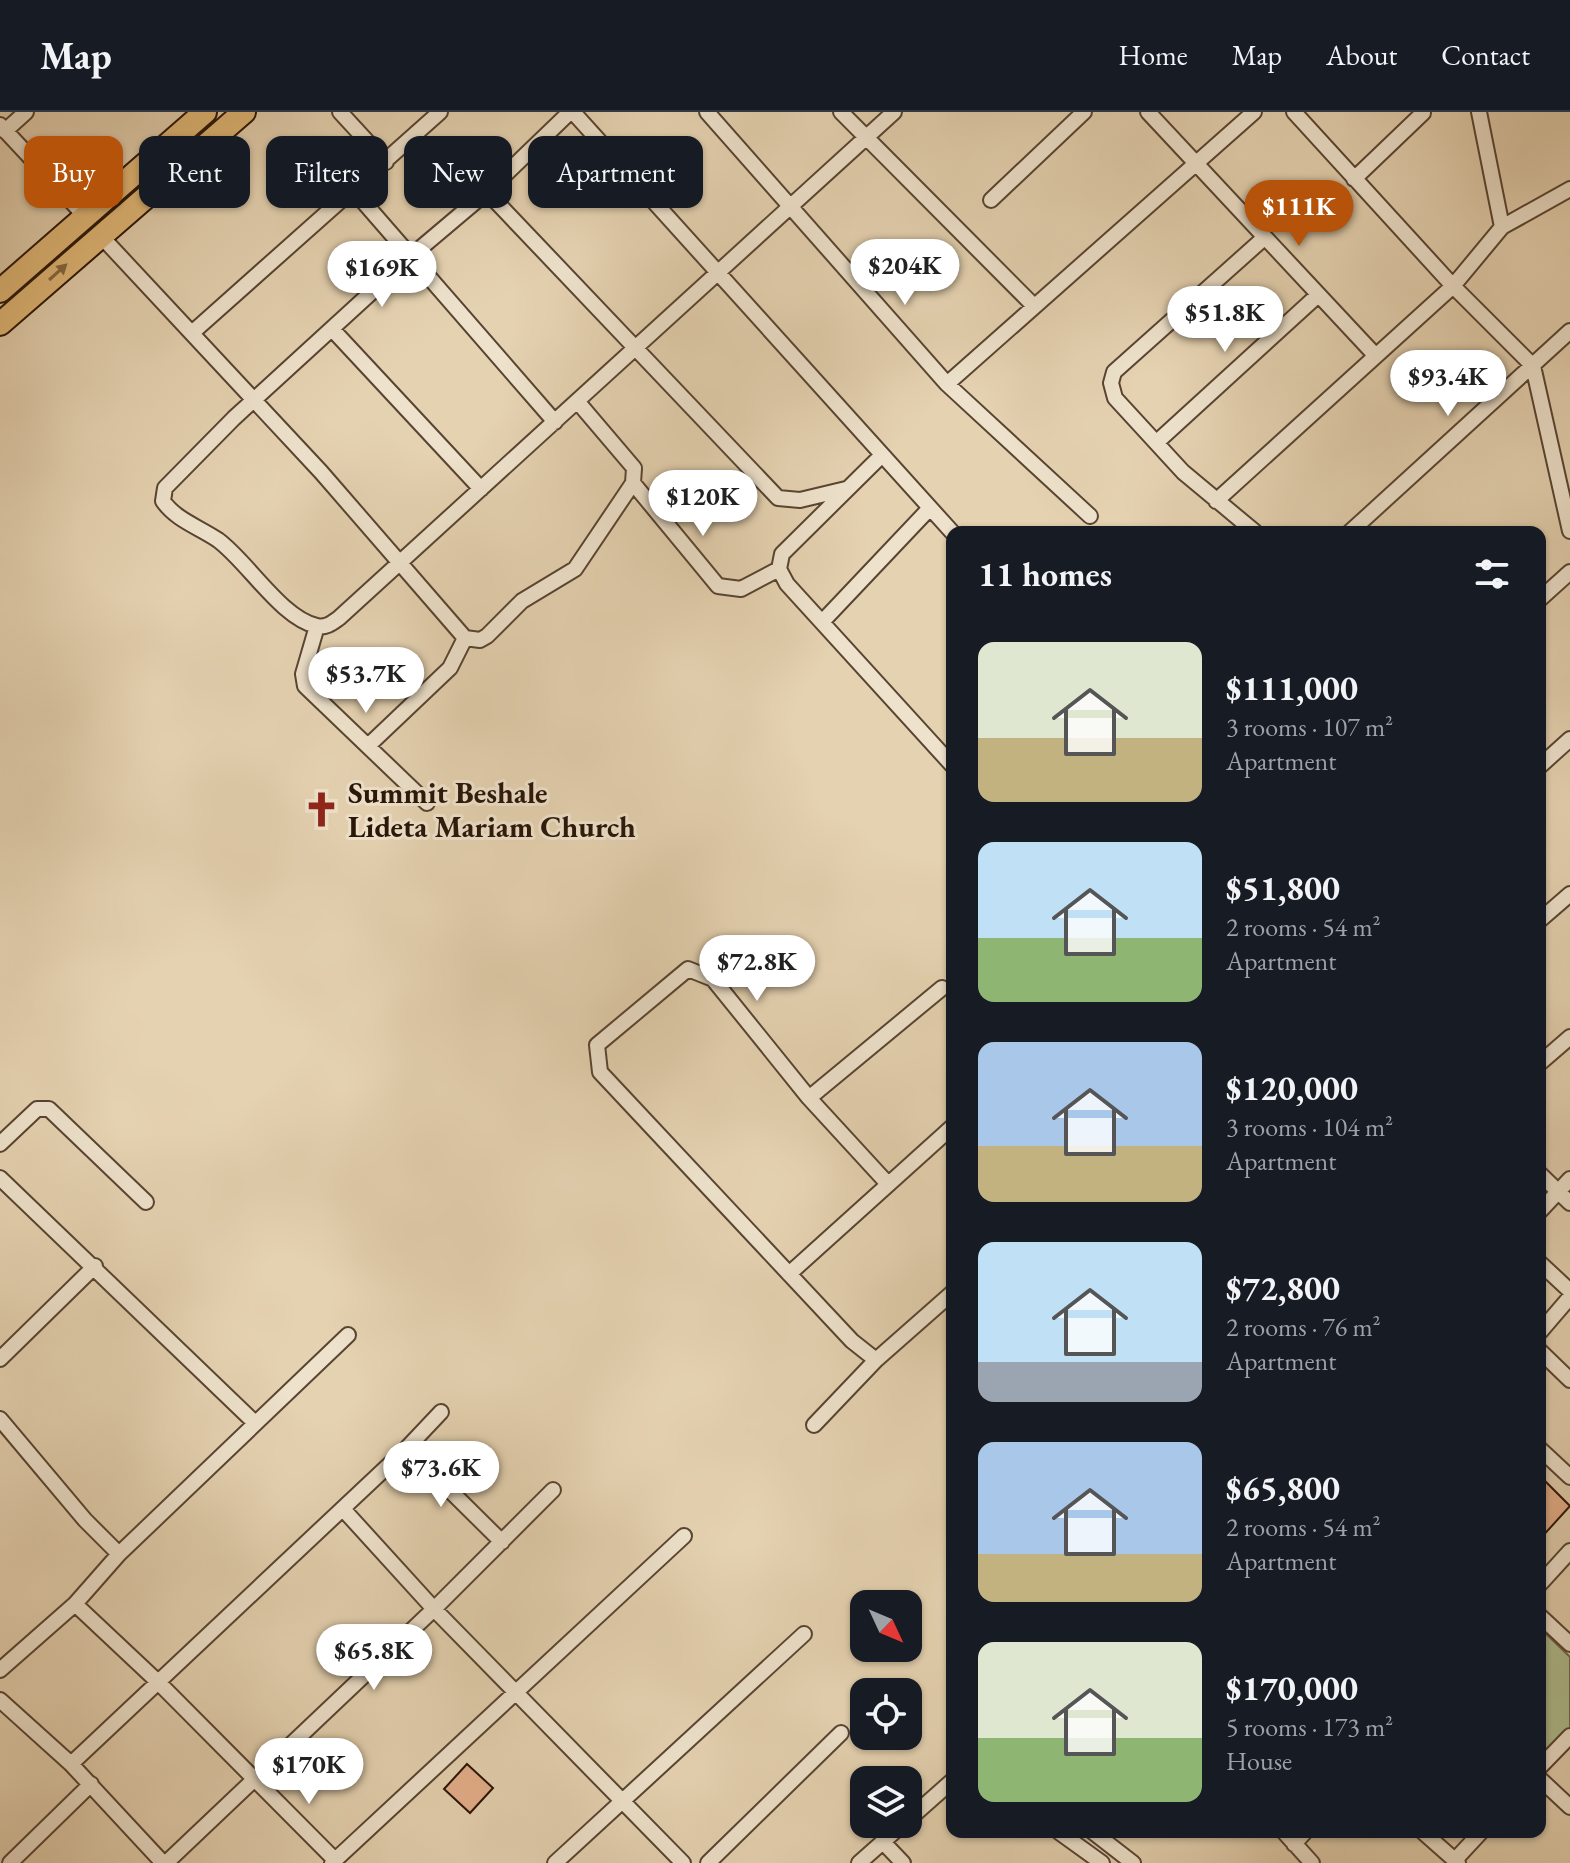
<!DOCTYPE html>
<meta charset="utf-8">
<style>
:root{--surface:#171b24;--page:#20242c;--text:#f1f3f6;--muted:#9ea1a6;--line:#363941;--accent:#b45309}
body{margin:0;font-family:"EB Garamond",serif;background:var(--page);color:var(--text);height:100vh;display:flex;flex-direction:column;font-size:30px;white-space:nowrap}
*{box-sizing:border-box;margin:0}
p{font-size:26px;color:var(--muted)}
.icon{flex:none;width:44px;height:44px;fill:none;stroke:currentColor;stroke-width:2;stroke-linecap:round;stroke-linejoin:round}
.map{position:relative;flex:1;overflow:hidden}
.details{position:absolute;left:946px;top:414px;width:600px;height:1312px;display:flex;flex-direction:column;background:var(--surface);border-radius:16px;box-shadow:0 2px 6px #0004}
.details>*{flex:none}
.top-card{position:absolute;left:24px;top:24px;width:760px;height:72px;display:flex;gap:16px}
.needle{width:52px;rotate:134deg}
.fabs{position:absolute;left:850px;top:1478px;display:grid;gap:16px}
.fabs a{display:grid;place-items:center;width:72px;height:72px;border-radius:16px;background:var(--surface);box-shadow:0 2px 6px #0004;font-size:40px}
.price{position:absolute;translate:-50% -68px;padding:0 18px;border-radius:28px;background:#fff;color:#222;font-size:26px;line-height:52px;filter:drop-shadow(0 2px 4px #0008)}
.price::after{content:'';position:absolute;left:50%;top:48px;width:24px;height:18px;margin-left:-12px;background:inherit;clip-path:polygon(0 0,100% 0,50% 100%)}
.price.active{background:var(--accent);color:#fff}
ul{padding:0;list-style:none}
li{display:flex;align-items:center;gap:24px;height:200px;padding:0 32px}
li span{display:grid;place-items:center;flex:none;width:224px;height:160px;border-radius:16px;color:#555}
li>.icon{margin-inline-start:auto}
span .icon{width:96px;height:96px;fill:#fffc;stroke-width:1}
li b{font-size:34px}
h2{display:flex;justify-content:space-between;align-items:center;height:96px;padding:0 32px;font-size:34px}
.tag{padding:0 28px;border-radius:16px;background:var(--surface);box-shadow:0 2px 6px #0004;font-size:28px;line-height:72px}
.tag.active{background:var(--accent);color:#fff}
header{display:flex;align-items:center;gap:48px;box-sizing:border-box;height:112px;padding:0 40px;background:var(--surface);border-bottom:2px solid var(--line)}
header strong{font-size:38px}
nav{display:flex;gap:44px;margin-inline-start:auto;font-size:28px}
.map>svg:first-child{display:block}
.green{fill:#afbd8f;stroke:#6c694c;stroke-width:2}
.building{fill:#e4af8b;stroke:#291508;stroke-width:2}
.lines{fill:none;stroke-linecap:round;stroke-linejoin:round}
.street-casing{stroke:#584432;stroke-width:18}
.primary-casing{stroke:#291508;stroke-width:26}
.street{stroke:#eee2cc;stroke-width:14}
.primary{stroke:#e2b978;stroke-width:22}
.oneway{fill:#866740}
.labels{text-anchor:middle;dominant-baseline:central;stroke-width:6;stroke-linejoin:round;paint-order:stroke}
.poi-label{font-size:30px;font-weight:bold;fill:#291508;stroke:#eee2cc;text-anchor:start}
</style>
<header>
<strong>Map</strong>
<nav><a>Home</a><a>Map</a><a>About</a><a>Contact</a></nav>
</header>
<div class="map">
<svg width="1570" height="1751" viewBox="0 0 1570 1751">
<rect width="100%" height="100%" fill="#e5d2b1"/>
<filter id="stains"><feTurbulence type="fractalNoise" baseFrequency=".0025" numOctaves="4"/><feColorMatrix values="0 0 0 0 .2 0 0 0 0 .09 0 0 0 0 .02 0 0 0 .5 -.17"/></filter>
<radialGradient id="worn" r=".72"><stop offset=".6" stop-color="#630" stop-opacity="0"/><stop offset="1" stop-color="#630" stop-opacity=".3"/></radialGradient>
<!-- green -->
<path class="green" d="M 1540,1516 L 1570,1545 L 1570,1624 L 1540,1654 Z"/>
<!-- building -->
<path class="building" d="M 1540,1364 L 1570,1394 L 1540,1427 Z
M 467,1652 L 493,1676 L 470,1701 L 444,1677 Z"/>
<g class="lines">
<defs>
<path id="street" d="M 340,0 L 386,50
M 570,0 L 487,80 L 410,145 L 234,306 L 165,376 L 163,389 C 176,408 199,415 218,428 C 248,450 281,506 317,514 C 326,516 332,511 339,506 L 894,0
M 573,0 L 952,420
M 707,0 L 947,272 L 1090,404
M 841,0 L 1034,194
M 1148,0 L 1375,243
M 1294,0 L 1453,174 L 1533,254 L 1570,419
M 1479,0 L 1502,115
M 0,13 L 84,103
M 5,19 L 26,0
M 1354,67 L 1423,1
M 354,79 L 555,310
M 487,80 L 778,386 L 800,388 L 846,377
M 991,88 L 1084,0
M 100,123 L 321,360 L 465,526 L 480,528 L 487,524 L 522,489 L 575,457 L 633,371 L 634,356 L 577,289
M 332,217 L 481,377
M 193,220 L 440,0
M 947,272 L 1254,0
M 1157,330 L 1318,183
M 880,345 L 782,442 L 779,457 L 787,472 L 952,653
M 633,371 L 718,474 L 741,477 L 779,457
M 1216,389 L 1453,174 L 1502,115 L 1570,77
M 1255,420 L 1183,360 L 1115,286 L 1111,271 L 1114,260 L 1264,126
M 1350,420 L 1570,219
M 1540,487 L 1570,460
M 823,509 L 930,396
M 317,514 L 303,562 L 305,574 L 427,691
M 370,632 L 450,556 L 465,526
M 1540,654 L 1570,627
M 1540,808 L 1570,782
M 1540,951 L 1570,925
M 809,986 L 942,876
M 0,1032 L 37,997 L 49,997 L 146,1090
M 1540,1062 L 1570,1091
M 0,1066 L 254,1310
M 888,1072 L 809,986 L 713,867 L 688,857 L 597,933 L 600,960 L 852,1229 L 876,1248 L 952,1181
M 1540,1099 L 1570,1067
M 1540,1151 L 1570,1179
M 789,1162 L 952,1015
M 1540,1220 L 1570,1185
M 1540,1239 L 1570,1268
M 0,1247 L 95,1154
M 0,1307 L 85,1408 L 119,1442
M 814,1313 L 876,1248
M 407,1336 L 502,1430
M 1540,1337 L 1570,1365
M 343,1397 L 434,1497 L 683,1751
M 1540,1472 L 1570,1439
M 75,1492 L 158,1570 L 335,1748
M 1540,1504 L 1570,1532
M 0,1558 L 75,1492 L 119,1442 L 348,1223
M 0,1588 L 71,1652 L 163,1751
M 71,1652 L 407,1336 L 441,1300
M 1540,1655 L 1570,1624
M 1540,1667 L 1570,1695
M 908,1708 L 952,1669
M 1059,1720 L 1102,1751
M 1093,1720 L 1133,1751
M 1284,1720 L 1312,1751
M 1423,1720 L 1458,1751
M 883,1730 L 903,1751
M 1294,1732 L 1305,1720
M 1455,1748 L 1481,1720
M 10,1751 L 91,1672
M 166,1751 L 434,1497 L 553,1378
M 332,1751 L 684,1424
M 555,1751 L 804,1522
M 708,1751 L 841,1621
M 859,1751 L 903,1712"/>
<path id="primary" d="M 0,179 L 205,0
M 0,212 L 244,0"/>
</defs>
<!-- street casing -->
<use href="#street" class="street-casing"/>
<!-- primary casing -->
<use href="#primary" class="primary-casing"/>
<!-- street -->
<use href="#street" class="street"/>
<!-- primary -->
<use href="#primary" class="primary"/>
</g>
<!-- one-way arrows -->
<defs><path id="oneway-solid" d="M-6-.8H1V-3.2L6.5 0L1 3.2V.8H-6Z" transform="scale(2)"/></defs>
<use class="oneway" href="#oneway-solid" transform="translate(58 160) rotate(-42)"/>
<!-- icons -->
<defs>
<symbol id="church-bare" viewBox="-9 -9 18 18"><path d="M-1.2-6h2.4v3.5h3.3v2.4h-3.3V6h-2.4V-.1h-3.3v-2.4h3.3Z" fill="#8f2418" stroke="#eee2cc" stroke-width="2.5" paint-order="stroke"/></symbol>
</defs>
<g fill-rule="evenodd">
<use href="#church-bare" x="296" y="672" width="51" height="51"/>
</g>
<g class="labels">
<!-- poi labels -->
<g class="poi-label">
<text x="348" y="680">Summit Beshale<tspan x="348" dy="34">Lideta Mariam Church</tspan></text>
</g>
</g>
<rect width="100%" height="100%" filter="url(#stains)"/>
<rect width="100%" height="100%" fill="url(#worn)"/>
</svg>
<div class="fabs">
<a><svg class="needle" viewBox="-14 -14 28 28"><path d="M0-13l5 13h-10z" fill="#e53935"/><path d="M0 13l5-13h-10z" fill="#9ea1a6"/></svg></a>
<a><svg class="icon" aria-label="locate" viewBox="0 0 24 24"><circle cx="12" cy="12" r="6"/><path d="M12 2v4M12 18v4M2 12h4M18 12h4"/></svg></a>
<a><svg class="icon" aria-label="layers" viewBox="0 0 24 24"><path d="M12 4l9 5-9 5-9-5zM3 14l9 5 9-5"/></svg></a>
</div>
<b class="price active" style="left:1299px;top:136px">$111K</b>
<b class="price" style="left:905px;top:195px">$204K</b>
<b class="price" style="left:382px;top:197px">$169K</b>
<b class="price" style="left:1225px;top:242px">$51.8K</b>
<b class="price" style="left:1448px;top:306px">$93.4K</b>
<b class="price" style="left:703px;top:426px">$120K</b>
<b class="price" style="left:366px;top:603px">$53.7K</b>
<b class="price" style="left:757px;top:891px">$72.8K</b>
<b class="price" style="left:441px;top:1397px">$73.6K</b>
<b class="price" style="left:374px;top:1580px">$65.8K</b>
<b class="price" style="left:309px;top:1694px">$170K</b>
<div class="top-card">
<a class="tag active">Buy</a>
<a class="tag">Rent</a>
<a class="tag">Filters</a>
<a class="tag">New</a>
<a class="tag">Apartment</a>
</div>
<section class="details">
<h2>11 homes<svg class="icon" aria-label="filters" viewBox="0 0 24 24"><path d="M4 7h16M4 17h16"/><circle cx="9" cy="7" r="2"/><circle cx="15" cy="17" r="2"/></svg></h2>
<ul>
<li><span style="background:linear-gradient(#dfe7d0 60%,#c2b280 0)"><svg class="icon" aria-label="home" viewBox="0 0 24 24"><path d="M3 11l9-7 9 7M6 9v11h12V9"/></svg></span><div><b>$111,000</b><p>3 rooms · 107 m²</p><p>Apartment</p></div></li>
<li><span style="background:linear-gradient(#bfe0f5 60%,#8fb573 0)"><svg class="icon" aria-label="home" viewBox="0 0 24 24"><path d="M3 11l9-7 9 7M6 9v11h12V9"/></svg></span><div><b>$51,800</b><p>2 rooms · 54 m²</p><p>Apartment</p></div></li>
<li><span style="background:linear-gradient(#a9c7e8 65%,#c2b280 0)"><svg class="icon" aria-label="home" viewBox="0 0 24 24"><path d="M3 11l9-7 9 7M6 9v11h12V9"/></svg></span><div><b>$120,000</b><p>3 rooms · 104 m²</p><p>Apartment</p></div></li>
<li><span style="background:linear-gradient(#bfe0f5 75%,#9aa5b1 0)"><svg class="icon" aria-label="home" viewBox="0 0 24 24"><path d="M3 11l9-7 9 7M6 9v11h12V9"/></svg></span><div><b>$72,800</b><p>2 rooms · 76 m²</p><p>Apartment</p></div></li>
<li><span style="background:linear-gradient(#a9c7e8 70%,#c2b280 0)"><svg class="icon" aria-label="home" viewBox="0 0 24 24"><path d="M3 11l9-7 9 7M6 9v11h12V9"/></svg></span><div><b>$65,800</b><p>2 rooms · 54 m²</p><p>Apartment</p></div></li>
<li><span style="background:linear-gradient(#dfe7d0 60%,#8fb573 0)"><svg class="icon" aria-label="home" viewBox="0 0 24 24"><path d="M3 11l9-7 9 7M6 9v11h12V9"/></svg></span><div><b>$170,000</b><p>5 rooms · 173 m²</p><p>House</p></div></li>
</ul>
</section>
</div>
